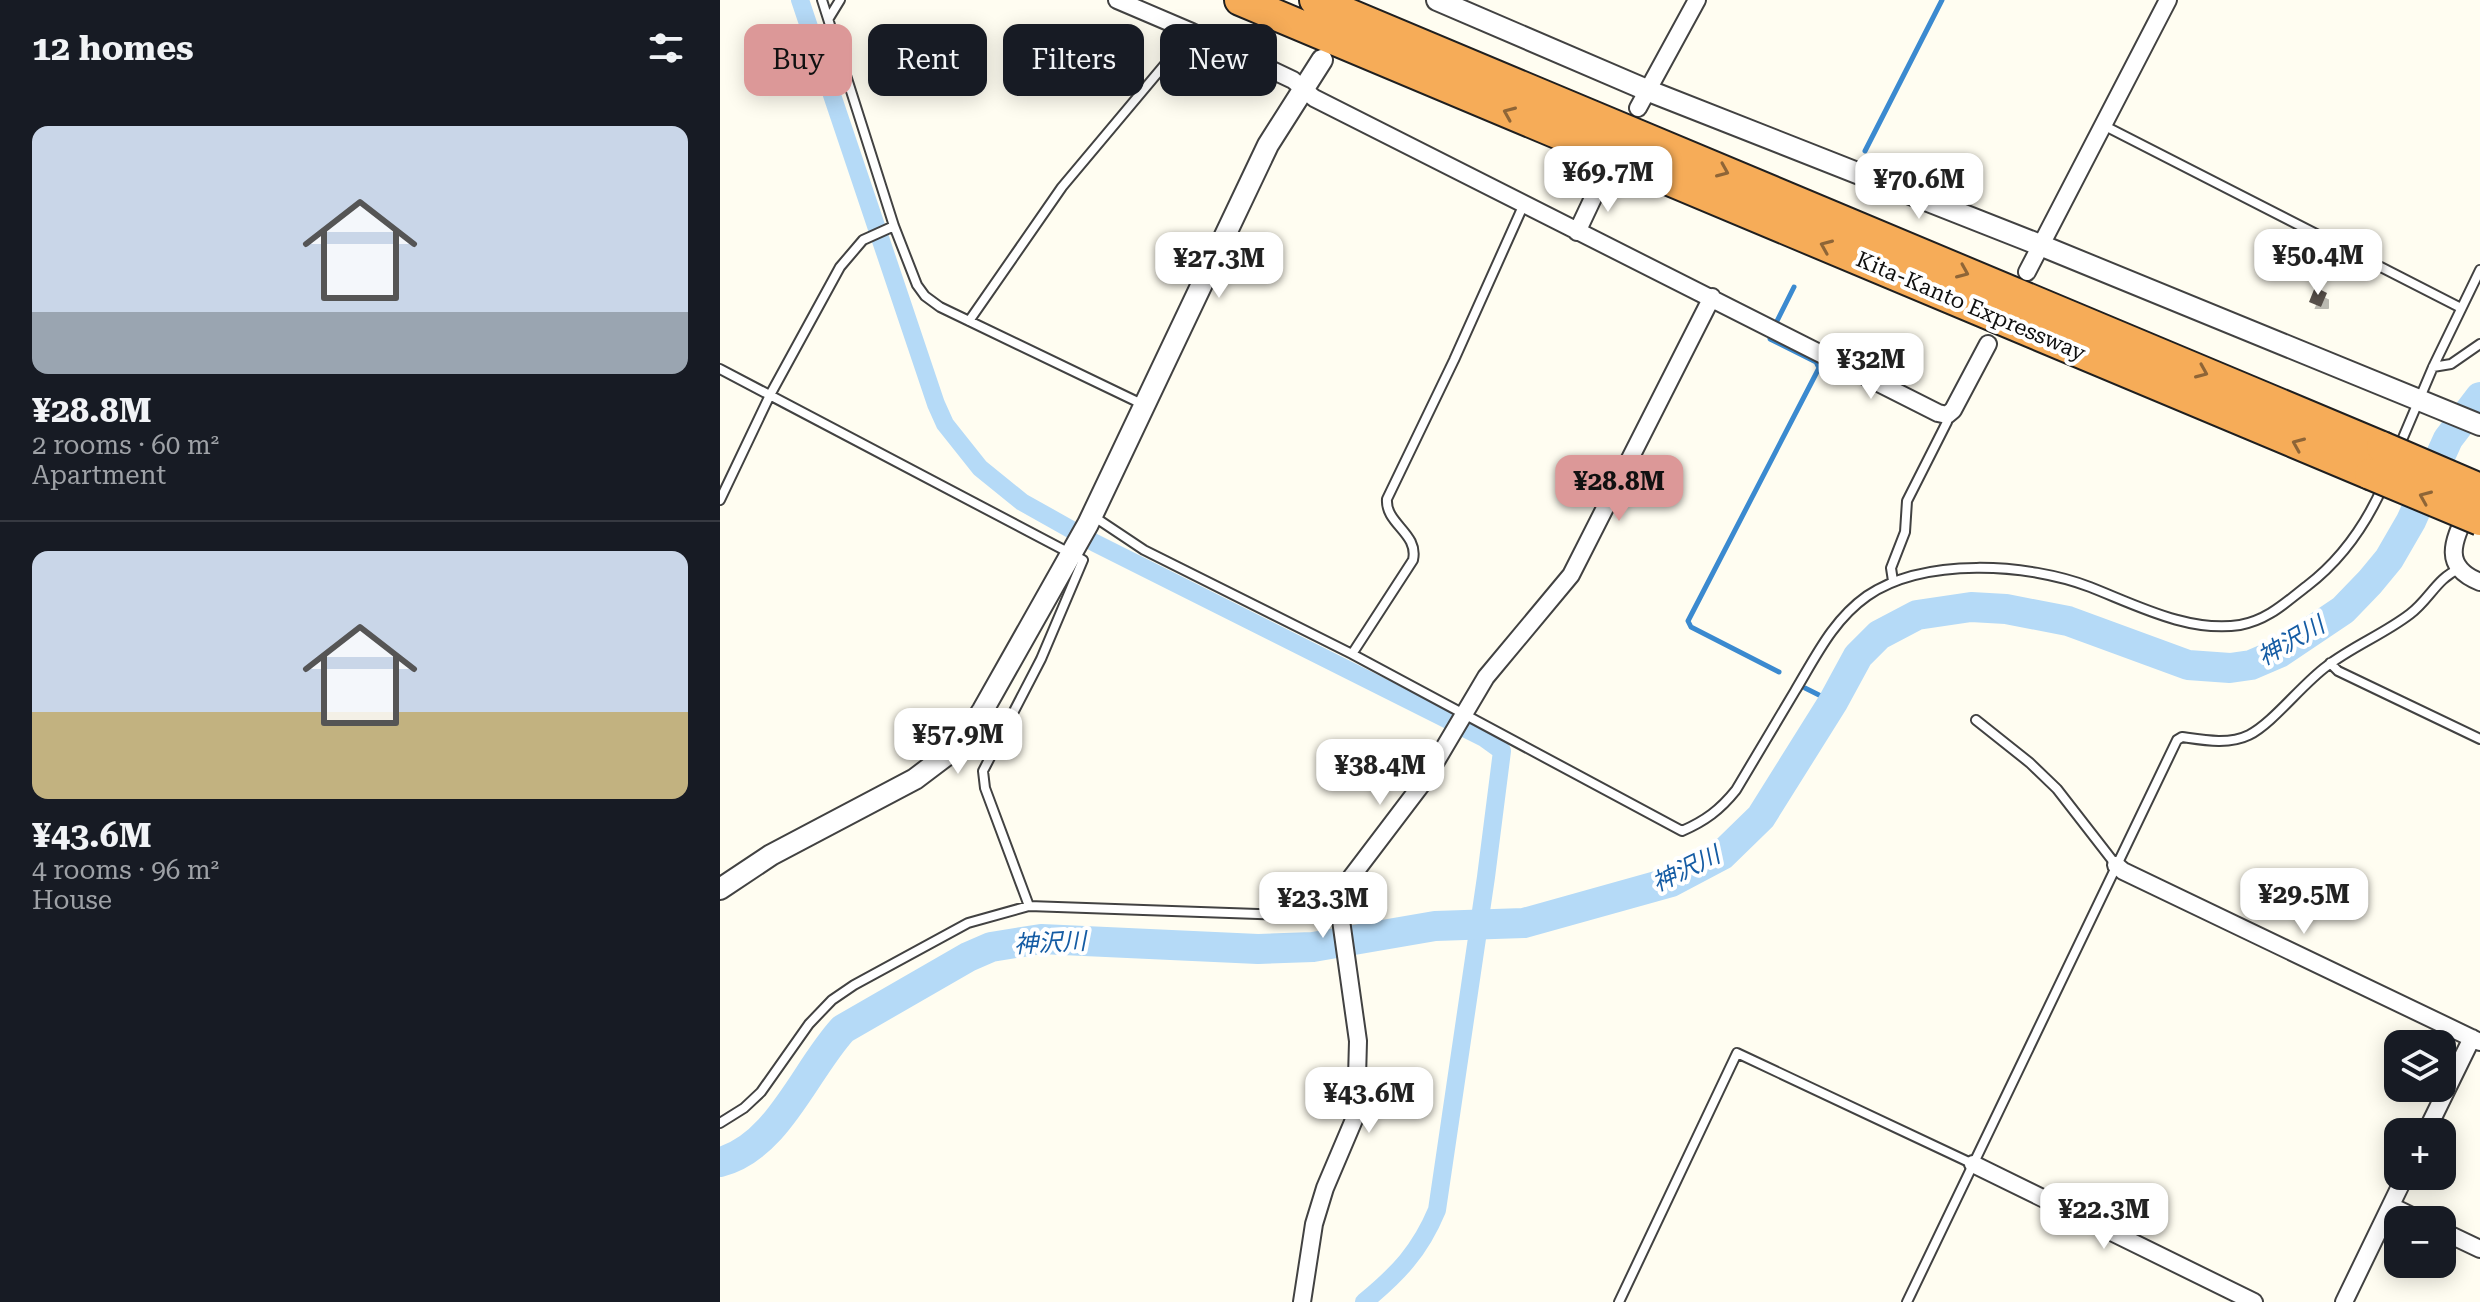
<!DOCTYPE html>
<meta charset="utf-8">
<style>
:root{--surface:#171b24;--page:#20242c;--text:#f1f3f6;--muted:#9ea1a6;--line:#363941;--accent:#dc9898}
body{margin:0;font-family:"Roboto Serif","Noto Sans JP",serif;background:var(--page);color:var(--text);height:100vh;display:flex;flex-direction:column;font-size:30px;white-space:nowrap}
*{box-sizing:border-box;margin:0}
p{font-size:26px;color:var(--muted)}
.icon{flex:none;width:44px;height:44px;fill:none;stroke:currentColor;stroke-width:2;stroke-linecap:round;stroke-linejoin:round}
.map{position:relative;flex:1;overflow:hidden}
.side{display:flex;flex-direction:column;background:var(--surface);width:720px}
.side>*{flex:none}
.guide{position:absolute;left:24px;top:24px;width:760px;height:72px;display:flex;gap:16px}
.buttons{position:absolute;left:1664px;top:1030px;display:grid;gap:16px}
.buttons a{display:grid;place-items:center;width:72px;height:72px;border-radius:16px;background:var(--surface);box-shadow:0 4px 20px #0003;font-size:40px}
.price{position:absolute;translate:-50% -68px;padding:0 18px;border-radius:16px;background:#fff;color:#222;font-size:26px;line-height:52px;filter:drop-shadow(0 2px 4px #0008)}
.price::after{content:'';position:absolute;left:50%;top:48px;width:24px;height:18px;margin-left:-12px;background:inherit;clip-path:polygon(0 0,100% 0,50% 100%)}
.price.on{background:var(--accent);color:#111}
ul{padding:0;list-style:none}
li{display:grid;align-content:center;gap:16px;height:424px;padding:0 32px}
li+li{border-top:2px solid var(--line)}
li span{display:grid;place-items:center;height:248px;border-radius:16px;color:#555}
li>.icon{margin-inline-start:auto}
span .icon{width:144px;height:144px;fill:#fffc;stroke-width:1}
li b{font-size:34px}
h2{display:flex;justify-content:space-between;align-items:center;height:96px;padding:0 32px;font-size:34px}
.chip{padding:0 28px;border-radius:16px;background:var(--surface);box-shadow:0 4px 20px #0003;font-size:28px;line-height:72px}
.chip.on{background:var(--accent);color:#111}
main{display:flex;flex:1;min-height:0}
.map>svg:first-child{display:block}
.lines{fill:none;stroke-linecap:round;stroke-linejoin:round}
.stream{stroke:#3b8ad0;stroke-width:5}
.canal{stroke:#b5daf7;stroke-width:18}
.river{stroke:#b5daf7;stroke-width:30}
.building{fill:#58514b;filter:url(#shadow)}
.service-casing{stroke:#424242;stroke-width:12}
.minor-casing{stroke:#424242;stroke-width:20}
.tertiary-casing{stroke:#424242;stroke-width:24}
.motorway-casing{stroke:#202020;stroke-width:34}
.service{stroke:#fff;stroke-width:8}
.minor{stroke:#fff;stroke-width:16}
.tertiary{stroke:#fff;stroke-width:20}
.motorway{stroke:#f6ac58;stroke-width:30}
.motorway-bridge-casing{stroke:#202020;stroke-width:34;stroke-linecap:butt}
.motorway-bridge{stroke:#f6ac58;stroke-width:30}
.oneway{stroke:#8e6537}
.labels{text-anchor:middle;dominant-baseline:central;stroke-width:8;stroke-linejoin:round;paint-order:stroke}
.street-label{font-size:22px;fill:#0f0f0f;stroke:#fff}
.water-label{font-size:24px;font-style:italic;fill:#155ca4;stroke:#fff}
</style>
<main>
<section class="side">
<h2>12 homes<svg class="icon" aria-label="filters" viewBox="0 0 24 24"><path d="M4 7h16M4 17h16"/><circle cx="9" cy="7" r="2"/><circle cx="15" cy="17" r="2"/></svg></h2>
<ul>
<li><span style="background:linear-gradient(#c9d6e8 75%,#9aa5b1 0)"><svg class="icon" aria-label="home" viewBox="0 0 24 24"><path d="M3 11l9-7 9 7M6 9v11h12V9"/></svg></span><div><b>¥28.8M</b><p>2 rooms · 60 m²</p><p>Apartment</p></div></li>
<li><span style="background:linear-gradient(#c9d6e8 65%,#c2b280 0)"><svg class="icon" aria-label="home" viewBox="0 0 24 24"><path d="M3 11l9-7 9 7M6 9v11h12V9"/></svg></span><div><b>¥43.6M</b><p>4 rooms · 96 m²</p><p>House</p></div></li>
</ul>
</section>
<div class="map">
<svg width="1760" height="1302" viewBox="0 0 1760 1302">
<defs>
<filter id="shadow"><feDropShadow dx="5" dy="8" stdDeviation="0" flood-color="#0004"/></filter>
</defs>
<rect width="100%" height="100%" fill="#fffdf1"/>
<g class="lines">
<!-- stream -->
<path class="stream" d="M 1145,151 L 1222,0
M 1055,325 L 1074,287
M 1050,334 L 1050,339 L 1096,362 L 1099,368 L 968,621 L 971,627 L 1059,672
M 1085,688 L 1113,702"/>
<!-- canal -->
<path class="canal" d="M 80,0 L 216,404 L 225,424 L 260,468 L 302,502 L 375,543 L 764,738 L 782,751 L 766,877 L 717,1210 C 700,1251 678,1274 644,1302"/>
<!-- river -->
<path class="river" d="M 0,1162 C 58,1147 85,1070 123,1029 L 248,957 L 271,947 L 321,939 L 538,949 L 593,947 L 715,926 L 804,923 L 951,882 L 1002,855 L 1041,817 L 1113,702 L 1138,656 L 1159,635 L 1197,615 L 1251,607 L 1286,609 L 1348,621 L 1468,665 L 1510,668 L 1531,665 L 1559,653 L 1623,610 L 1650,582 L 1669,559 L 1691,521 L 1728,439 L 1760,397"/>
</g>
<!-- building -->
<path class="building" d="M 1595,287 L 1607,293 L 1601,307 L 1589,302 Z"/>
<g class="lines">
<defs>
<path id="service" d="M 102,0 L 174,226 L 197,285 L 205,296 L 220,307 L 424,405
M 109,18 L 120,0
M 1383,125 L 1741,308
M 249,321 L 342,187 L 472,32
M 1713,367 L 1731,364 L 1760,344
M 0,369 L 363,560 L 321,659 L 263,771 L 265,788 L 309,906
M 1679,447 L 1713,367 L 1760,270
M 0,500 L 50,395 L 120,267 L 143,240 L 174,226
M 373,516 L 424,550 L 632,654 L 962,831 C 985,821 1000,810 1016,790 C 1036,757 1055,724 1075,691 C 1096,656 1113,620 1147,596 C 1204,557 1308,563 1370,587 C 1416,605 1469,633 1520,625 C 1548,620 1566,602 1587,586 C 1621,560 1646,524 1663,486
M 1173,581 L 1171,568 L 1185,532 L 1187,501 L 1227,422 L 1227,415
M 632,654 L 693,560 C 699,533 665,524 667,499 L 734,360 L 804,204
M 1610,663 L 1618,671 L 1760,739
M 1256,720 L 1310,763 L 1337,789 L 1396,865
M 0,1123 L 24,1108 L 41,1092 L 89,1024 L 112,1000 L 134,985 L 248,923 L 309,906 L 569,915 L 592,910 L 618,898
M 899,1302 L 1017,1053 L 1253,1164
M 1187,1302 L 1457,740 L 1462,737 C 1483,740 1509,745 1529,735 C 1553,723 1582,684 1607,666 C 1633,646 1664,634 1690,614 C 1709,600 1717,578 1739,569"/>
<path id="minor" d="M 397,0 L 472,32 L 573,80 L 594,98 L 1218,413 L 1227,415 L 1233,410 L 1268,344
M 918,108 L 977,0
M 857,232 L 882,179
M 1307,272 L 1448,0
M 1748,510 C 1734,540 1720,566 1760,582
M 1396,865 L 1403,871 L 1760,1042
M 1706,1132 L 1752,1038
M 1253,1164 L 1534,1302
M 1671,1206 L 1700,1220
M 1722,1231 L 1760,1249
M 582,1302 L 594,1224 L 605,1188 L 636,1115 L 638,1041 L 620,913 L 619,898 L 623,888 L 705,780 L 766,677 L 851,575 L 992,297
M 1624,1302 L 1685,1176"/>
<path id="tertiary" d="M 717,0 L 929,91 L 1320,245 L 1760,425
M 0,889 L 51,855 L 195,779 L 240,745 L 263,710 L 368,524 L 548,145 L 602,60"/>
<path id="motorway" d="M 520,0 L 1650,474
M 595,0 L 1662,447"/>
</defs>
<!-- service casing -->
<use href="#service" class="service-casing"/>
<!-- minor casing -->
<use href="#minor" class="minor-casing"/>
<!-- tertiary casing -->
<use href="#tertiary" class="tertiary-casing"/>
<!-- motorway casing -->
<use href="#motorway" class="motorway-casing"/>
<!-- service -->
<use href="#service" class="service"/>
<!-- minor -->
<use href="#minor" class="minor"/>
<!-- tertiary -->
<use href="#tertiary" class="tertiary"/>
<!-- motorway -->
<use href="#motorway" class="motorway"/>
<defs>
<path id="motorway-bridge" d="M 1662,447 L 1760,489
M 1650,474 L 1760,520"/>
</defs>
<!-- motorway-bridge casing -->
<use href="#motorway-bridge" class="motorway-bridge-casing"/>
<!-- motorway-bridge -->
<use href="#motorway-bridge" class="motorway-bridge"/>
</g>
<!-- one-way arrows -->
<defs><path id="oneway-chevron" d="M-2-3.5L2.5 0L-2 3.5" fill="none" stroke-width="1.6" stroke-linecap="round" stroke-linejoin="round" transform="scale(2)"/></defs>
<g class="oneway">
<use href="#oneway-chevron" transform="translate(789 113) rotate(-157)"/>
<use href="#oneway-chevron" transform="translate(1003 171) rotate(23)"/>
<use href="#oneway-chevron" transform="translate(1106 246) rotate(-157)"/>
<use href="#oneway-chevron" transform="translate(1243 272) rotate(23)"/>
<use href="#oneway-chevron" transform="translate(1482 372) rotate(23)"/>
<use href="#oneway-chevron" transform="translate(1578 444) rotate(-157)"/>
<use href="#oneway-chevron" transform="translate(1705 497) rotate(-157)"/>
</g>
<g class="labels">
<!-- street labels -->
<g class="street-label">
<text transform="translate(1251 306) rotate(23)">Kita-Kanto Expressway</text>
</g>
<!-- water labels -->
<g class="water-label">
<text transform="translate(1571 641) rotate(-30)">神沢川</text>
<text transform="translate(966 869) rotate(-26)">神沢川</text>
<text transform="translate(330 943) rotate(-3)">神沢川</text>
</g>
</g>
</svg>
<div class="buttons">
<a><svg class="icon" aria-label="layers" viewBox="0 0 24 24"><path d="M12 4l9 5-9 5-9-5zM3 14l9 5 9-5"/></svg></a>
<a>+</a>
<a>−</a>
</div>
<b class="price" style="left:888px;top:214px">¥69.7M</b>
<b class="price" style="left:1199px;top:221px">¥70.6M</b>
<b class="price" style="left:1598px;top:297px">¥50.4M</b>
<b class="price" style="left:499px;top:300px">¥27.3M</b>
<b class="price" style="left:1151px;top:401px">¥32M</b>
<b class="price on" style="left:899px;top:523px">¥28.8M</b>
<b class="price" style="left:238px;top:776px">¥57.9M</b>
<b class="price" style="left:660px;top:807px">¥38.4M</b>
<b class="price" style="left:1584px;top:936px">¥29.5M</b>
<b class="price" style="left:603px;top:940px">¥23.3M</b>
<b class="price" style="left:649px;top:1135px">¥43.6M</b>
<b class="price" style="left:1384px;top:1251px">¥22.3M</b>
<div class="guide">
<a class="chip on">Buy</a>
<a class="chip">Rent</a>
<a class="chip">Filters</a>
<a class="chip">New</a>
</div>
</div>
</main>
